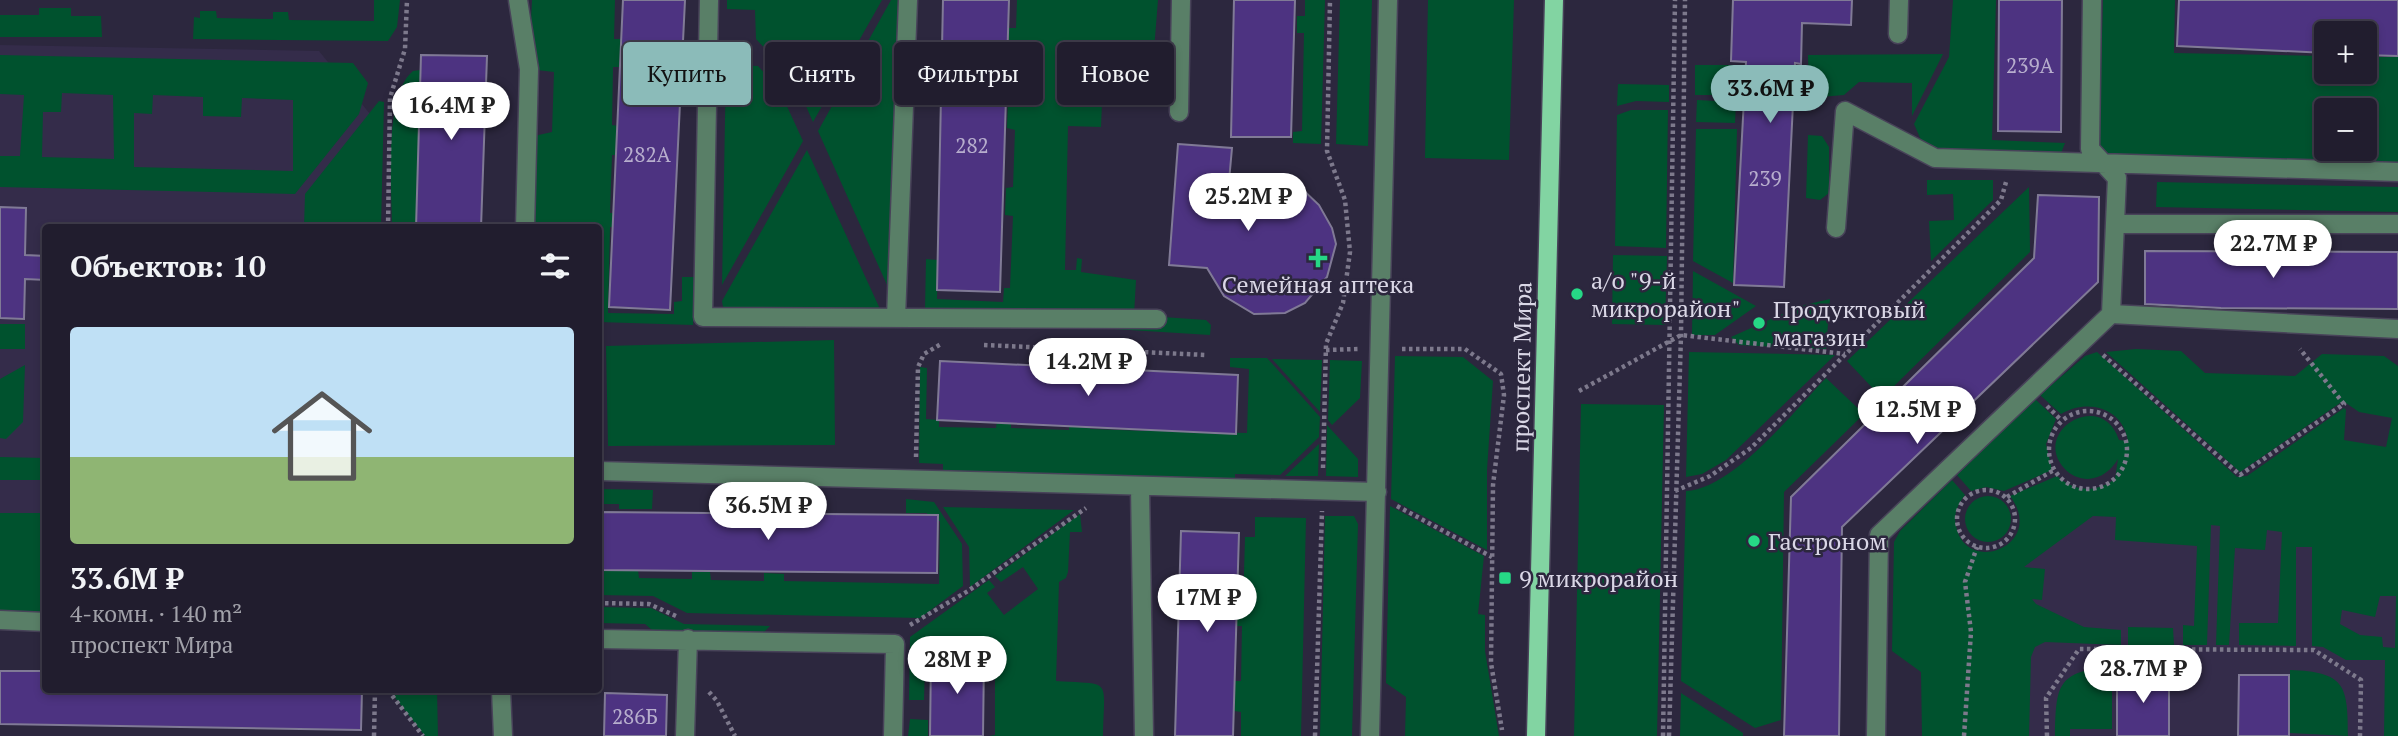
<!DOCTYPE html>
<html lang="ru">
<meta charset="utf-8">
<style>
:root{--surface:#211d2e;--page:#292636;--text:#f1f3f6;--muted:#a2a2aa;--line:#3e3b4a;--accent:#8bbbb9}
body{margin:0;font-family:"PT Serif",serif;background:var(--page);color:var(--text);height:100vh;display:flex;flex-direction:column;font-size:26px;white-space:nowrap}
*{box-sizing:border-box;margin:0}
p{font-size:23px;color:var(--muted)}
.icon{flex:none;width:38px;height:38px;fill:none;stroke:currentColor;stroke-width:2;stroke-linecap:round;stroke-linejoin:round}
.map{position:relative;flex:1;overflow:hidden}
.side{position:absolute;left:42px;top:224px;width:560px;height:469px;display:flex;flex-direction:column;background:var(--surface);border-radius:7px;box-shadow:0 4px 10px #0003,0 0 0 2px var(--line)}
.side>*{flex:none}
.banner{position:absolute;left:623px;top:42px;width:665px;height:63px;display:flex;gap:14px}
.controls{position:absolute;left:2314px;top:21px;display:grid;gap:14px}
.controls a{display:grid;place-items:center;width:63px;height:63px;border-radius:7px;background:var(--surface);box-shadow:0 4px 10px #0003,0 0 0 2px var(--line);font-size:35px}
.price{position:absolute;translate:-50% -60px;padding:0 16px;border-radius:24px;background:#fff;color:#222;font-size:23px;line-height:46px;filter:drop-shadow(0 2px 4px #0008)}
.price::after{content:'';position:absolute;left:50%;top:42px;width:21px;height:16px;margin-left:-10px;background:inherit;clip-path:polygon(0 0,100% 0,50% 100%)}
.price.on{background:var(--accent);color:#111}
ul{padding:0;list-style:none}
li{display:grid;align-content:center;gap:14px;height:371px;padding:0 28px}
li+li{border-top:2px solid var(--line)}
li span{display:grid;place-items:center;height:217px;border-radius:7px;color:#555}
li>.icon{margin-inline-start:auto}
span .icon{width:126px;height:126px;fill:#fffc;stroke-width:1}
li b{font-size:30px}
h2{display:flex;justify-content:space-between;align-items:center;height:84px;padding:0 28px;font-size:30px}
.tag{padding:0 24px;border-radius:7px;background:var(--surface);box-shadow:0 4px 10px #0003,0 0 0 2px var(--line);font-size:24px;line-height:63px}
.tag.on{background:var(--accent);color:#111}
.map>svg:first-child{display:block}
.built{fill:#342c4a}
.green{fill:#00522e;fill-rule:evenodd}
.building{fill:#4d3381;stroke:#807a96;stroke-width:2}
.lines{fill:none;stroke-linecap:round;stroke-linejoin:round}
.minor-casing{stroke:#484359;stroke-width:21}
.major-casing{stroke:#484359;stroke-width:21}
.path{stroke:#7d798c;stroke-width:4.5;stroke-dasharray:3.5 3.5;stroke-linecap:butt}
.minor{stroke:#597f67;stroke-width:18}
.major{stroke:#82d4a2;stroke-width:18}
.poi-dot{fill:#26d886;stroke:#2c273e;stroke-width:2.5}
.labels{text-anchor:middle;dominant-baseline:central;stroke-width:5;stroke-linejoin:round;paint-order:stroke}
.number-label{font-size:21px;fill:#b7aecd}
.poi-label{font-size:24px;fill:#dad7e6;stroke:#2c273e;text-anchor:start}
.street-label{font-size:24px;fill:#dad7e6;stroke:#2c273e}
</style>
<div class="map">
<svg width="2398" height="736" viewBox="0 0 2398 736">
<rect width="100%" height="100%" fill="#2c273e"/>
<!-- built -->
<path class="built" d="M 0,45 L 319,51 L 370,114 L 366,227 L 46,228 L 45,528 L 0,527 Z
M 2086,501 L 2398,509 L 2398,736 L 2001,736 L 2005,564 Z"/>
<!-- green -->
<path class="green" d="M 374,0 L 400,0 L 397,27 L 388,41 L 193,39 L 194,17 L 200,18 L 200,11 L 216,11 L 217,18 L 273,19 L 273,12 L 288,12 L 289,20 L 374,21 Z
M 532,0 L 615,0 L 614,39 L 621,39 L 620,67 L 613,67 L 612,125 L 619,126 L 619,155 L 612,155 L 610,213 L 618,213 L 617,227 L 610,227 L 608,313 L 674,314 L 674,302 L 682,301 L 682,277 L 695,277 L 693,325 L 599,322 L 598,228 L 529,228 L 534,136 L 552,132 L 554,72 L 537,70 L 529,61 Z
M 727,0 L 882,0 L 813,122 L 794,79 L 756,39 L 755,10 L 727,9 Z
M 891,0 L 904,0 L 896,305 L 818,131 Z
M 1017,0 L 1158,0 L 1152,75 L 1136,85 L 1121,82 L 1119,102 L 1102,103 L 1101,127 L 1068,126 L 1065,270 L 1076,270 L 1077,258 L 1082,259 L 1081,272 L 1136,280 L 1134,315 L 1206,320 L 1211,325 L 1210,335 L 1017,323 L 925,310 L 926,259 L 938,260 L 937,299 L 1003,302 L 1004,288 L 1010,288 L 1013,216 L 1005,215 L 1006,188 L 1013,187 L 1015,130 L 1007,128 L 1008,100 L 1014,100 L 1016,41 L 1009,41 L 1009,28 L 1016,28 Z
M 1305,0 L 1325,0 L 1321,144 L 1293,143 L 1293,132 L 1302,131 L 1304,33 L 1297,33 L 1297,16 L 1305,16 Z
M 1340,0 L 1372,0 L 1368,146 L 1336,144 Z
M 1428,0 L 1514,0 L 1509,160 L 1425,158 Z
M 1953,0 L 1996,0 L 1992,140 L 2065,143 L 2060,156 L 1936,149 L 1921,140 L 1914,124 L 1949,57 Z
M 2103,0 L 2175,0 L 2174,53 L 2326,56 L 2326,72 L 2364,72 L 2364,57 L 2398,57 L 2398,163 L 2102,156 L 2099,139 ZM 2326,110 L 2364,110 L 2364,149 L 2326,149 Z
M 39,8 L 71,8 L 71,16 L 101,16 L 102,37 L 0,37 L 0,15 L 39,15 Z
M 1943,54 L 1912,116 L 1912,83 L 1859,82 L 1844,95 L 1809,98 L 1808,55 Z
M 0,55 L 353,63 L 368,83 L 359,114 L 295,194 L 0,187 L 0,156 L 20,156 L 24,95 L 0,94 ZM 62,93 L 113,95 L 114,159 L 42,157 L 43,112 L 61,112 ZM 153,95 L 203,97 L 203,116 L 241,117 L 242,98 L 293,100 L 293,171 L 134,167 L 134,113 L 152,114 Z
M 726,65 L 758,66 L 779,89 L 803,141 L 722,285 Z
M 1695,65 L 1735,65 L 1735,95 L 1695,95 Z
M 420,70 L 419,136 L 424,227 L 392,228 C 392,190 383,95 413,71 Z
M 1618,84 L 1669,85 L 1669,102 L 1636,101 L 1617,106 Z
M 1697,100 L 1736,102 L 1735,123 L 1696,122 Z
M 379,101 L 384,102 L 381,227 L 304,227 L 305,194 Z
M 1631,110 L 1668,110 L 1666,248 L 1615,246 L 1617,115 Z
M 1696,129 L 1737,129 L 1733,283 L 1693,261 Z
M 1808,135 L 1822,136 L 1829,147 L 1829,193 L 1820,200 L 1806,198 Z
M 807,150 L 886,322 L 875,328 L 741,327 C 731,322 723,313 722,301 Z
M 1927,180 L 1993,180 L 1993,200 L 1931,261 L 1929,221 L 1954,220 L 1953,194 L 1927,195 Z
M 2157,182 L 2398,187 L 2398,212 L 2156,207 Z
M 2029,187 L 2030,252 L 1882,398 L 1847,361 Z
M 1613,255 L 1667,256 L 1665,325 L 1612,324 Z
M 1693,271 L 1756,306 L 1715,335 L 1692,335 Z
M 1830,299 L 1826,349 L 1739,345 L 1731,337 L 1800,306 Z
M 0,324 L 25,324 L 25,349 L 0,349 Z
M 834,340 L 835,445 L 608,446 L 606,346 Z
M 2136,349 L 2181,351 L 2205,373 L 2295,376 L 2322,354 L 2384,356 L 2398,366 L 2398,736 L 2384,736 L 2385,660 L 2346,660 L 2323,647 L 2312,646 L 2312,547 L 2296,547 L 2296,646 L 2239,645 L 2239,623 L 2278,623 L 2282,532 L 2267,530 L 2265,550 L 2235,548 L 2229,645 L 2216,645 L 2220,526 L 2211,525 L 2207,645 L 2183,645 L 2183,625 L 2194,626 L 2197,546 L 2115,540 L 2116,517 L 2093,516 L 2024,567 L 2045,569 L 2042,600 L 2032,599 L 2036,604 L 2084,627 L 2121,630 L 2121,645 L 2045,642 L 2035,647 L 2031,657 L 2029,736 L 1922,736 L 1921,672 L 1892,651 L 1894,542 L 1900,531 L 1952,480 L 1965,495 C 1958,504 1953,514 1956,526 C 1966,577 2047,545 2010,496 L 2057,476 C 2074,492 2096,493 2115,479 L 2118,459 C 2111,470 2102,478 2088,479 C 2079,479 2070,475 2064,468 C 2031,431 2102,388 2119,440 L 2128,441 C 2123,408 2088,398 2061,414 L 2040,395 L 2085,356 L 2097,352 L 2237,477 L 2247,476 L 2344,408 L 2346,410 L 2344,440 L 2386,447 L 2392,418 L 2359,412 L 2343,401 L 2240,472 L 2106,352 ZM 2380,596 L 2396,596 L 2395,648 L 2383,647 L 2382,637 L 2360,635 L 2340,624 L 2342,610 L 2375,617 Z
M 1689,352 L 1835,355 L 1726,460 L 1702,474 L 1686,477 Z
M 1395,356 L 1463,357 L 1493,381 L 1487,470 L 1487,550 L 1391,499 Z
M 1230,358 L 1267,358 L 1320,417 L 1319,437 L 1280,475 L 1235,474 L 1235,481 L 943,475 L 943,464 L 919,463 L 920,367 L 927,368 L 926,419 L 939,420 L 939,427 L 996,428 L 997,421 L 1011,422 L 1011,428 L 1069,430 L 1069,423 L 1090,423 L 1090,429 L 1147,431 L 1148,423 L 1163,431 L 1247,433 L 1249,369 L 1230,367 Z
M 1272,359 L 1322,360 L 1320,412 Z
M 1330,360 L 1362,361 L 1360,398 L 1332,425 L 1328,420 Z
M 25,365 L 23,422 L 6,439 L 0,438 L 0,379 Z
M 1826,378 L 1864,414 L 1784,492 L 1781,720 L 1755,728 L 1681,681 L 1686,491 C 1733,489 1794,411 1826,378 Z
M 2035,399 L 2056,419 L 2046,444 L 2052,470 L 2004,491 L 1986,487 L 1971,491 L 1957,475 Z
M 1581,404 L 1664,405 L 1657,736 L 1574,736 Z
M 1327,425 L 1358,459 L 1358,477 L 1326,476 Z
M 1319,444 L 1318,476 L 1285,476 Z
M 0,457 L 45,458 L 45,480 L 0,480 Z
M 599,489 L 653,490 L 652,509 L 619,509 L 619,504 L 599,504 Z
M1965 519a23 23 0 1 1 46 0a23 23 0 1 1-46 0Z
M 906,499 L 934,502 L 962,544 L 963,586 L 920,618 L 687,613 L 653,596 L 599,595 L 599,577 L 602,576 L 603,570 L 638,570 L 639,578 L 692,579 L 692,572 L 710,572 L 711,580 L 764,581 L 764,573 L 784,574 L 784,581 L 939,584 L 940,521 L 927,521 L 927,513 L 906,513 Z
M 1390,506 L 1484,556 L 1478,614 L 1485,615 L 1485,651 L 1499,736 L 1405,736 L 1406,697 L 1386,683 Z
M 943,507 L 1074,510 L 970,587 L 969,547 Z
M 0,513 L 45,513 L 45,617 L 0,616 Z
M 1080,514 L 1082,532 L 1070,532 L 1068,572 L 1066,578 L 1059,582 L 1056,681 C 1113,685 1104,676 1103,736 L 989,736 L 995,735 L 995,652 L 933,649 L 932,664 L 925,664 L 924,700 L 909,700 L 910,637 L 989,580 L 995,587 L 987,593 L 1004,615 L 1038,589 L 1023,567 L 1001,582 L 995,576 Z
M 1325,516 L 1354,516 L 1358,524 L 1352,736 L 1320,736 Z
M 1255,517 L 1306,518 L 1301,736 L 1241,736 L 1241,712 L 1234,711 L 1235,681 L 1241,681 L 1242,626 L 1235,626 L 1236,609 L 1243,609 L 1245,537 L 1255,537 Z
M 599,607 L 651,608 L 684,624 L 770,626 L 763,633 L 652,630 L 645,624 L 599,623 Z
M 2128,627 L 2173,628 L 2174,645 L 2128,645 Z
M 2112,667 L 2112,729 L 2070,729 L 2070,736 L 2055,736 C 2056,685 2057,671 2112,667 Z
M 2290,670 C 2345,672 2348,685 2348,736 L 2290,733 Z
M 389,690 L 437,690 L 438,736 L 425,736 Z
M 1681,693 L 1743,733 L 1743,736 L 1680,736 Z
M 910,719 L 928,720 L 928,736 L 908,736 Z"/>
<!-- building -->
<path class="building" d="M 623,0 L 685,0 L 670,310 L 609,307 Z
M 943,0 L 1009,0 L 1000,292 L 937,290 Z
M 1234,0 L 1295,0 L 1291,137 L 1231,137 Z
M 1733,0 L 1852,0 L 1851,25 L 1802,23 L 1801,64 L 1795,63 L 1784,287 L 1734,285 L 1746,62 L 1731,61 Z
M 1999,0 L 2062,0 L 2061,132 L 1998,131 Z
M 2179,0 L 2398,0 L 2398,56 L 2364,55 L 2364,33 L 2326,33 L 2326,53 L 2177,46 Z
M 421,55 L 487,56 L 481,228 L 416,228 Z
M 1178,144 L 1232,148 L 1229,181 L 1299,186 L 1319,205 L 1332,228 L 1336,244 L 1327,277 L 1305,303 L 1285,313 L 1254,314 L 1224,296 L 1207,268 L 1169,265 Z
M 2038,195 L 2099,197 L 2098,282 L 1842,527 L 1839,736 L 1784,736 L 1791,497 L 2034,258 Z
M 0,207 L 26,208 L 25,255 L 46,256 L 46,280 L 25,279 L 24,319 L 0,318 Z
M 2145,251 L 2398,252 L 2398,309 L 2221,308 L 2145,304 Z
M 940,361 L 1238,375 L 1236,434 L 937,420 Z
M 598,512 L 938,515 L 937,573 L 598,570 Z
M 1181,531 L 1239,533 L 1233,736 L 1175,736 Z
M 931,656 L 984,657 L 983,736 L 930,736 Z
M 0,671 L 46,671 L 46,690 L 362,690 L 361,730 L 0,724 Z
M 2117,674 L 2169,674 L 2169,736 L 2117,736 Z
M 2239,675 L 2289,675 L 2289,736 L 2238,736 Z
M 605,693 L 667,695 L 666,736 L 604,736 Z"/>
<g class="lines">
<defs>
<path id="minor" d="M 518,0 L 529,69 L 525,228
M 709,0 L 703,317 L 1157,319
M 1898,34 L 1899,0
M 1179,112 L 1181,0
M 2116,224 L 2398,224
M 1836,228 L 1845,111 L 1935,158 L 2398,172
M 2111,314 L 2398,329
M 896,318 L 908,0
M 598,471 L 1377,492
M 1140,486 L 1144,736
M 0,620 L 46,622
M 598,639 L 895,644 L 893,736
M 501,690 L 503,736
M 685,736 L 688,639
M 1370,736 L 1388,0
M 1876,736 L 1879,535 L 2111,314 L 2117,178 L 2090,149 L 2092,0"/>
<path id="major" d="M 1536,736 L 1554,0"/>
</defs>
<!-- minor casing -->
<use href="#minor" class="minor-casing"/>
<!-- major casing -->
<use href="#major" class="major-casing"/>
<!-- path -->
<path class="path" d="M 388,228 L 390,98 L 405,49 L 407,0
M 984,345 L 1207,355
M 1402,349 L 1465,349 L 1501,374 L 1504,395 L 1493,485 L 1491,663 L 1502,730
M 1326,350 L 1358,349
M 2103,355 L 2240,475 L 2344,404 L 2300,349
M 1579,391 L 1681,335 L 1845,354
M 2047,406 L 2061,420
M2049 450a39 39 0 1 1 78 0a39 39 0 1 1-78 0Z
M 916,457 L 918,367 L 924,354 L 941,344
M 1323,468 L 1326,344 L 1343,303 L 1350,252 L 1345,200 L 1327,151 L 1330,0
M1957 519a29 29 0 1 1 58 0a29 29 0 1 1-58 0Z
M 1675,491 L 1710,476 L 1751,448 L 2001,200 L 2006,182
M 2007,497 L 2054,470
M 1397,506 L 1492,557
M 598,603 L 649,604 L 676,616
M 910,625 L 968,591 L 1086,508
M 388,690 L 423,736
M 709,692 L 717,701 L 735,736
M 374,736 L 375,690
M 1315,736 L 1322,511
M 1663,736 L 1675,0
M 1669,736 L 1681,335 L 1685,0
M 1964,736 L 1971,632 L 1965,582 L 1977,547
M 2047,736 L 2046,698 L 2079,649 L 2314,650 L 2361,680 L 2360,736"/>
<!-- minor -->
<use href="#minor" class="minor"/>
<!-- major -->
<use href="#major" class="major"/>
</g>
<!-- markers -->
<g class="poi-dot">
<path d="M1314.5 247.5h7v7h7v7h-7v7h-7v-7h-7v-7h7z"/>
<circle cx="1577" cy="294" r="7"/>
<circle cx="1759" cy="323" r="7"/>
<circle cx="1754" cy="541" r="7"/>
<rect x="1498" y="571" width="14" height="14" rx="3.5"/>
</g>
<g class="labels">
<!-- number labels -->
<g class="number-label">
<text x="2030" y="65">239А</text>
<text x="972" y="145">282</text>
<text x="647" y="154">282А</text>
<text x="1765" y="178">239</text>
<text x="635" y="716">286Б</text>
</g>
<!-- poi labels -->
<g class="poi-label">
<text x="1591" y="280">а/о "9-й<tspan x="1591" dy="28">микрорайон"</tspan></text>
<text x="1318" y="284" text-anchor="middle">Семейная аптека</text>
<text x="1773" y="309">Продуктовый<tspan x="1773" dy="28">магазин</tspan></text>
<text x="1768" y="541">Гастроном</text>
<text x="1519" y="578">9 микрорайон</text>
</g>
<!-- street labels -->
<g class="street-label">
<text transform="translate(1521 367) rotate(-89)">проспект Мира</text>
</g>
</g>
</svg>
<div class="controls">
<a>+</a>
<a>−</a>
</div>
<b class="price on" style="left:1770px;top:125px">33.6M ₽</b>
<b class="price" style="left:451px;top:142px">16.4M ₽</b>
<b class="price" style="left:1248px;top:233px">25.2M ₽</b>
<b class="price" style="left:2273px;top:280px">22.7M ₽</b>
<b class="price" style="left:1088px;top:398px">14.2M ₽</b>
<b class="price" style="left:1917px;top:446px">12.5M ₽</b>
<b class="price" style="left:768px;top:542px">36.5M ₽</b>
<b class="price" style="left:1207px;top:634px">17M ₽</b>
<b class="price" style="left:957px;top:696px">28M ₽</b>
<b class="price" style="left:2143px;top:705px">28.7M ₽</b>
<div class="banner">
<a class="tag on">Купить</a>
<a class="tag">Снять</a>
<a class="tag">Фильтры</a>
<a class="tag">Новое</a>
</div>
<section class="side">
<h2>Объектов: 10<svg class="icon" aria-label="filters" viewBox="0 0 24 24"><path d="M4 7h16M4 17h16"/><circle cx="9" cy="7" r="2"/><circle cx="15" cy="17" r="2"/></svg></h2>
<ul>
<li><span style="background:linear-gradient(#bfe0f5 60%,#8fb573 0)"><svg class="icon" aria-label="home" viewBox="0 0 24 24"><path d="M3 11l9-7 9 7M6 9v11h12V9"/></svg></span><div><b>33.6M ₽</b><p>4-комн. · 140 m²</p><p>проспект Мира</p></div></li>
</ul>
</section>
</div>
